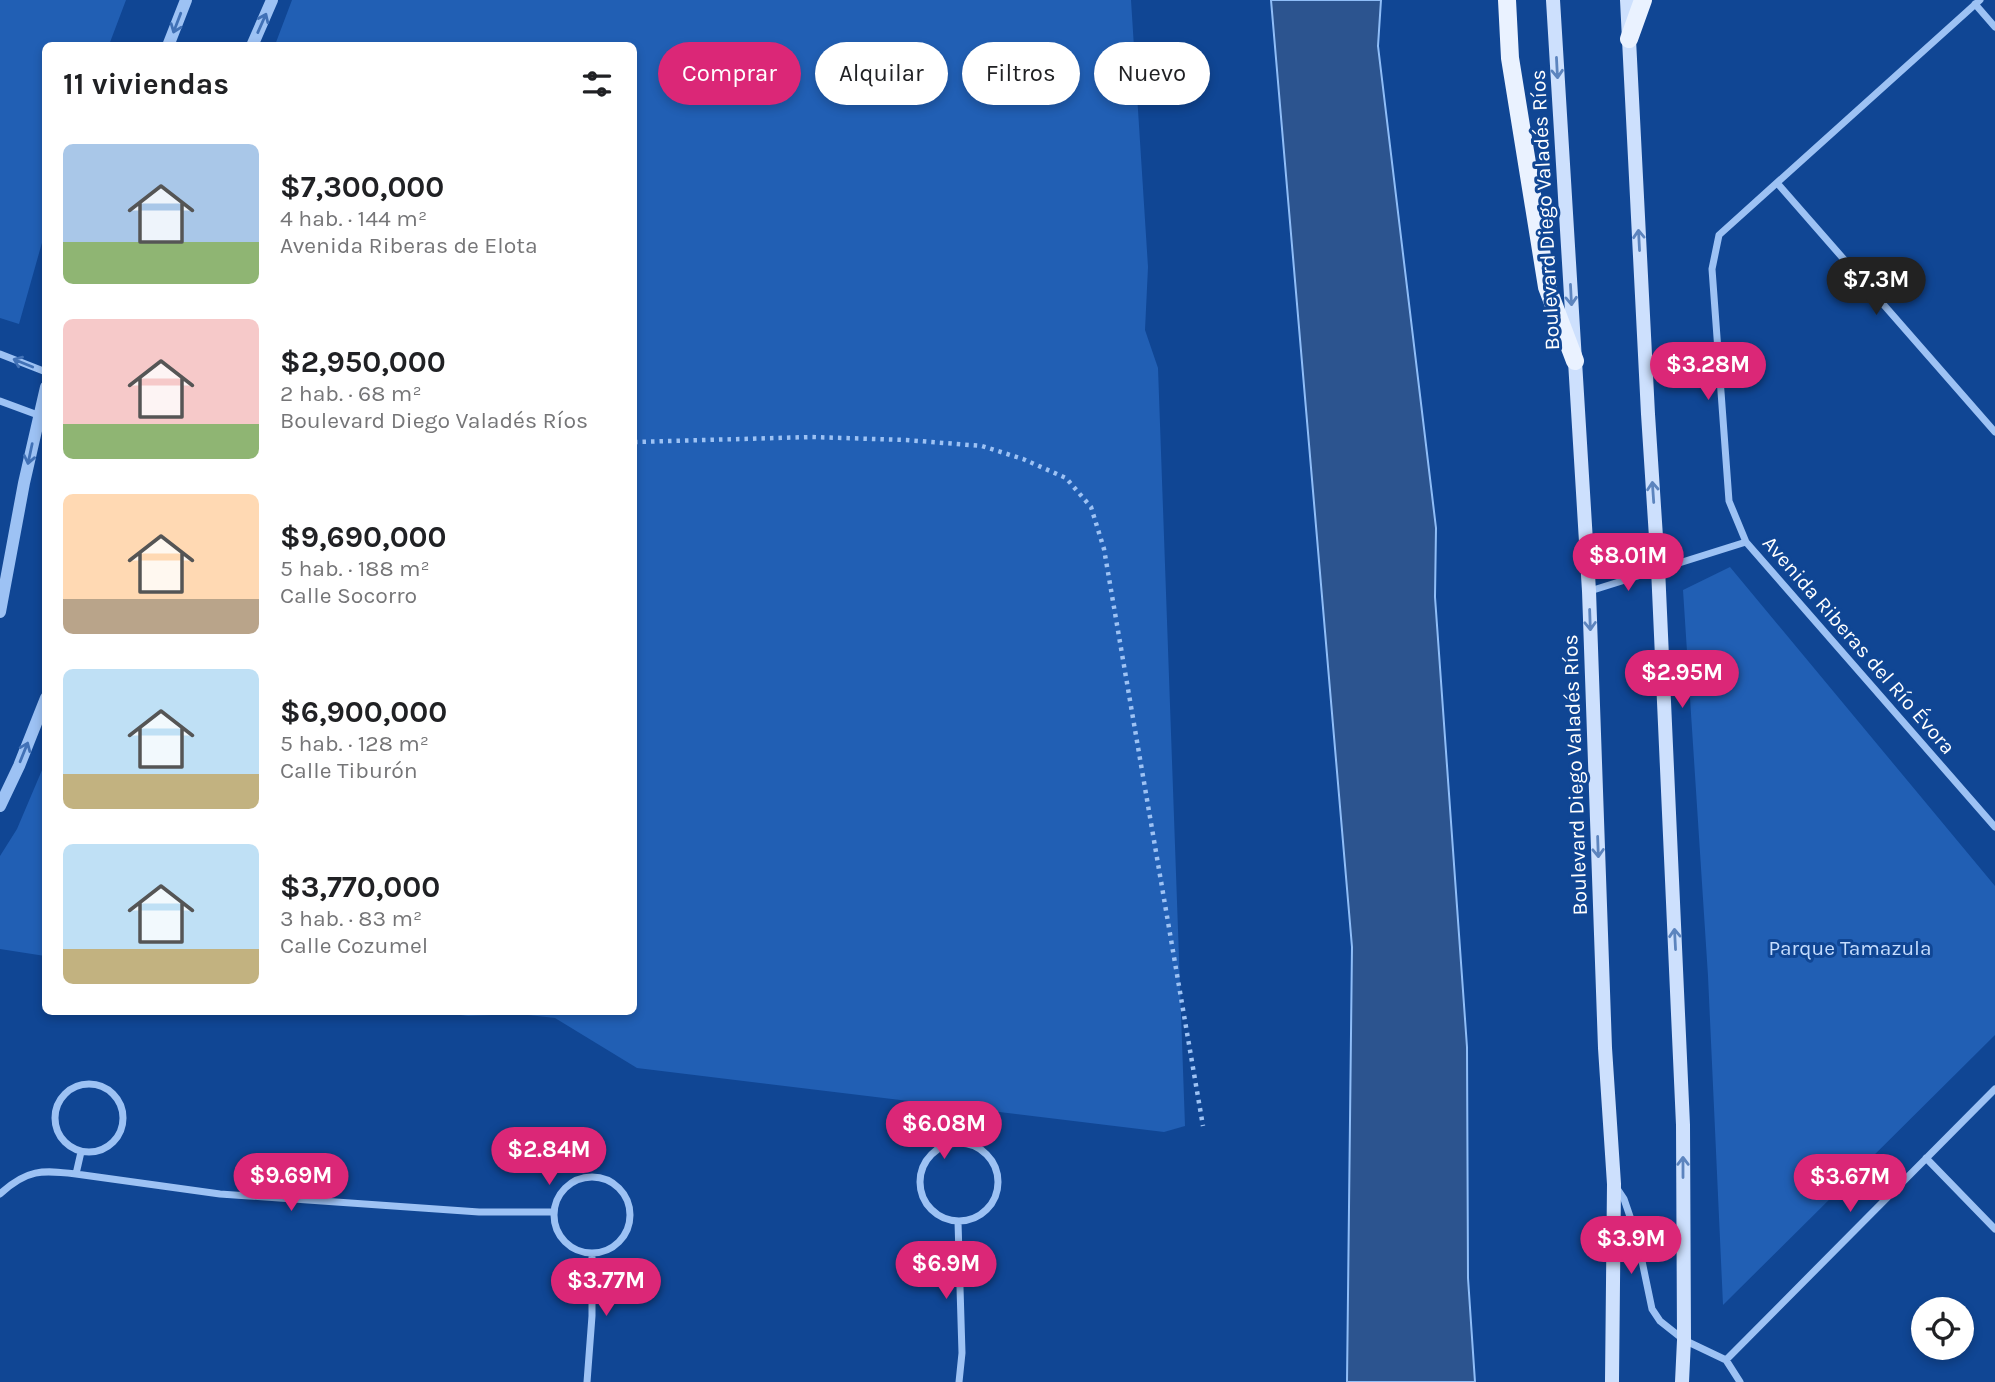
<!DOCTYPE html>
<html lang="es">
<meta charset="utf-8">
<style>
:root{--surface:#fff;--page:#f2f2f2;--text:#202124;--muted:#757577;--accent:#db2777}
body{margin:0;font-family:Karla,sans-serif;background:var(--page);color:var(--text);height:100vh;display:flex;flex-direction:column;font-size:26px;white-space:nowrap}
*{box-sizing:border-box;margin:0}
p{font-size:23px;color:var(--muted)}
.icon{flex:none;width:38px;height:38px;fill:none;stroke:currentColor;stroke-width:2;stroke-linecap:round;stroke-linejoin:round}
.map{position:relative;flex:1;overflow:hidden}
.panel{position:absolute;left:42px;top:42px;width:595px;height:973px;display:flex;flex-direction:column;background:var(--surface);border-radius:10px;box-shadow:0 4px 10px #0003}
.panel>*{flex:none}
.guide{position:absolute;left:658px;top:42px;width:665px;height:63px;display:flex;gap:14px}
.controls{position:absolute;left:1911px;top:1297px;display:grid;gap:14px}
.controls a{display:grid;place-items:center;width:63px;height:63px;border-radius:50%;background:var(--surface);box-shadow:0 4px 10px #0003;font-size:35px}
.price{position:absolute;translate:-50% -60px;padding:0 16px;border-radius:24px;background:var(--accent);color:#fff;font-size:23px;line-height:46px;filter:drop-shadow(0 2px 4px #0008)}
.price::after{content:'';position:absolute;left:50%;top:42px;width:21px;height:16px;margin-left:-10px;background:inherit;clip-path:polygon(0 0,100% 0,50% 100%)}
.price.on{background:#222;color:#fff}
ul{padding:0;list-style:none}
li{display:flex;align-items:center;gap:21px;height:175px;padding:0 21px}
li span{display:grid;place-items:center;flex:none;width:196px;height:140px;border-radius:10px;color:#555}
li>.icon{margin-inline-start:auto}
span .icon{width:84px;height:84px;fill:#fffc;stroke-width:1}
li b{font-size:30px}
h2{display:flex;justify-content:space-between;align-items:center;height:84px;padding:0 21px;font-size:30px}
.pill{padding:0 24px;border-radius:32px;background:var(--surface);box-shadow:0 4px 10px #0003;font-size:24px;line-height:63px}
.pill.on{background:var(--accent);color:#fff}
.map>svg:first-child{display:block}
.green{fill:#215fb4}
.water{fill:#2c548f;stroke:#8fbdf7;stroke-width:2}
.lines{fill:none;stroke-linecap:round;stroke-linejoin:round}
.path{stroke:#9dc2f4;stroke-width:4.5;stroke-dasharray:3.5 5;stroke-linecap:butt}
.minor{stroke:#9dc2f4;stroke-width:7}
.tertiary{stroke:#9dc2f4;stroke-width:12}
.secondary{stroke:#cde0fd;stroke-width:14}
.primary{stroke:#eaf2ff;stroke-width:18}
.oneway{stroke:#4171b6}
.oneway2{stroke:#5c84be}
.labels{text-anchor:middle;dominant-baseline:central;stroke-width:6;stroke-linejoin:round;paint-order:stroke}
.street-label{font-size:21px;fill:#fff;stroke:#104694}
.park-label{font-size:21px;fill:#c5ddfe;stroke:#104694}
</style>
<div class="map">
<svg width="1995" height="1382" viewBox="0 0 1995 1382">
<rect width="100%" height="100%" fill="#104694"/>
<!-- green -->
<path class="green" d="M 0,0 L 126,0 L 109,45 L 46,46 L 45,232 L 19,324 L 0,318 Z
M 292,0 L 1131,0 L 1148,267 L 1145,330 L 1158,368 L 1185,1126 L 1164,1132 L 637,1068 L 555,1018 L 519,1014 L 468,1016 L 439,1012 L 634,1012 L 634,46 L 275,45 Z
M 1730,567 L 1995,886 L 1995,1035 L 1723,1305 L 1708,976 L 1683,590 Z
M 45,763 L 45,956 L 0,949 L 0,856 L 17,829 Z"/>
<!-- water -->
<path class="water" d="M 1271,0 L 1381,0 L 1378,46 L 1436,528 L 1435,597 L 1467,1047 L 1468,1278 L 1475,1382 L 1347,1382 L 1352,947 Z"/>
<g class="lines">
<!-- path -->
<path class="path" d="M 634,442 L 812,437 L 906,440 L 982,446 L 1023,459 L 1066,478 L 1091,507 L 1104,549 L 1203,1126"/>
<!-- minor -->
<path class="minor" d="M 1980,0 L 1719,235 L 1712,269 L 1729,501 L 1746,542 L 1995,827
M 1975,4 L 1995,27
M 1778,184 L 1995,432
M 0,354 L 46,372
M 0,401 L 46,418
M 1590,591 L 1746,542
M55 1118a34 34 0 1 1 68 0a34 34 0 1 1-68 0Z
M920 1182a39 39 0 1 1 78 0a39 39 0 1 1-78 0Z
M 81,1152 L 76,1174 L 220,1194 L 479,1212 L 554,1212
M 1926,1158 L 1995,1229
M554 1215a38 38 0 1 1 76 0a38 38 0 1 1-76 0Z
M 1616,1187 L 1624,1199 L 1637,1237 L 1652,1309 L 1660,1321 L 1684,1340 L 1726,1360 L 1740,1382
M 0,1194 C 27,1169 42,1170 76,1174
M 958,1222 L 962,1353 L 959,1382
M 1726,1360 L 1995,1089
M 587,1382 L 592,1316 L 592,1253"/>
<!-- tertiary -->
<path class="tertiary" d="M 168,46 L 186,0
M 252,46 L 272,0
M 0,612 L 24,483 L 46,387
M 0,806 L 19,766 L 46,698"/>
<!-- secondary -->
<path class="secondary" d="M 1553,0 L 1589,591 L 1605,1048 L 1614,1184 L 1612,1382
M 1627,0 L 1648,414 L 1658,568 L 1683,1125 L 1684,1340 L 1682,1382"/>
<!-- primary -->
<path class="primary" d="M 1507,0 L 1510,58 L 1547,287 L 1575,361
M 1629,39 L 1643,0"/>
</g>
<!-- one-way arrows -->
<defs><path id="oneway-shaft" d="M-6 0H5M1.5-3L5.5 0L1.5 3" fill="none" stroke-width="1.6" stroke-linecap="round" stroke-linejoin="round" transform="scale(1.75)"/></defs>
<g class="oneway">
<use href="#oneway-shaft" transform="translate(177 23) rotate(111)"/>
<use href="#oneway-shaft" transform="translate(262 23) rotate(-66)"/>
<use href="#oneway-shaft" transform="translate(23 363) rotate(-158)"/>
<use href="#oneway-shaft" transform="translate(30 454) rotate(102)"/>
<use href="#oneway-shaft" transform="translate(24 752) rotate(-68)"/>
</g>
<g class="oneway2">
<use href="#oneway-shaft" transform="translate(1557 68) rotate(87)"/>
<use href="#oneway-shaft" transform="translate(1639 240) rotate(-93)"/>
<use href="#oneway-shaft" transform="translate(1571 295) rotate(87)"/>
<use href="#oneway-shaft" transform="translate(1653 492) rotate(-94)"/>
<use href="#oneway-shaft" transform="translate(1590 620) rotate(88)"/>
<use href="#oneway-shaft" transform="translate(1598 847) rotate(88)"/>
<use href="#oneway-shaft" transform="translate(1675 939) rotate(-93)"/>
<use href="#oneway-shaft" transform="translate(1683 1167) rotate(-90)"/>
</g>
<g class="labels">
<!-- street labels -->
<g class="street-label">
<text transform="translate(1545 210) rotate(-93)">Boulevard Diego Valadés Ríos</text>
<text transform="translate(1859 645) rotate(49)">Avenida Riberas del Río Évora</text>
<text transform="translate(1575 775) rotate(-92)">Boulevard Diego Valadés Ríos</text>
</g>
<!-- park labels -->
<g class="park-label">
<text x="1850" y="948">Parque Tamazula</text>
</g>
</g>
</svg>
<div class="controls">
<a><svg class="icon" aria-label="locate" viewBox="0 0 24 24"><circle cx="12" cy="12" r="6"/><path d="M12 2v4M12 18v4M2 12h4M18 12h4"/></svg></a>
</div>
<b class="price on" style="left:1876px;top:317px">$7.3M</b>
<b class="price" style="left:1708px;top:402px">$3.28M</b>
<b class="price" style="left:1628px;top:593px">$8.01M</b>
<b class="price" style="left:1682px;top:710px">$2.95M</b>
<b class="price" style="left:944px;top:1161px">$6.08M</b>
<b class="price" style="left:549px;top:1187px">$2.84M</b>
<b class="price" style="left:291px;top:1213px">$9.69M</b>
<b class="price" style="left:1850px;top:1214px">$3.67M</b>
<b class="price" style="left:1631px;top:1276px">$3.9M</b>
<b class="price" style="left:946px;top:1301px">$6.9M</b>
<b class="price" style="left:606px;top:1318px">$3.77M</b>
<div class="guide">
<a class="pill on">Comprar</a>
<a class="pill">Alquilar</a>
<a class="pill">Filtros</a>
<a class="pill">Nuevo</a>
</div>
<section class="panel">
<h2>11 viviendas<svg class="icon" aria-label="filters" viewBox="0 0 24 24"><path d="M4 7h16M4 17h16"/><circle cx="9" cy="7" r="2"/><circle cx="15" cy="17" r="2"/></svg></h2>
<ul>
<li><span style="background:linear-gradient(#a9c7e8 70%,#8fb573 0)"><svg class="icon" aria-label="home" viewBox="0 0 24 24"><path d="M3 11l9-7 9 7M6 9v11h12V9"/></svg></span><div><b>$7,300,000</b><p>4 hab. · 144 m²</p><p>Avenida Riberas de Elota</p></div></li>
<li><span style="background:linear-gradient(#f6c9c9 75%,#8fb573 0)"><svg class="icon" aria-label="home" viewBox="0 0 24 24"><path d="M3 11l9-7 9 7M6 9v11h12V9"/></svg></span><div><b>$2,950,000</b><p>2 hab. · 68 m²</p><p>Boulevard Diego Valadés Ríos</p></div></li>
<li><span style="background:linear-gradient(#ffd9b3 75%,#b9a48a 0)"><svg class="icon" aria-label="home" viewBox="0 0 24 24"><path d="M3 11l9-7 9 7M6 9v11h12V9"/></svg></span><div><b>$9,690,000</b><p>5 hab. · 188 m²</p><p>Calle Socorro</p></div></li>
<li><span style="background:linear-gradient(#bfe0f5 75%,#c2b280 0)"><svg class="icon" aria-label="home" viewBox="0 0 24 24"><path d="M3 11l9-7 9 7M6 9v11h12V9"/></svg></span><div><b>$6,900,000</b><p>5 hab. · 128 m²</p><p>Calle Tiburón</p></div></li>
<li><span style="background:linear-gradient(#bfe0f5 75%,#c2b280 0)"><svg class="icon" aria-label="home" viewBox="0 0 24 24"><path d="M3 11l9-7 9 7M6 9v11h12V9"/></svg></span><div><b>$3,770,000</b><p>3 hab. · 83 m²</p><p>Calle Cozumel</p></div></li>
</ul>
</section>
</div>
